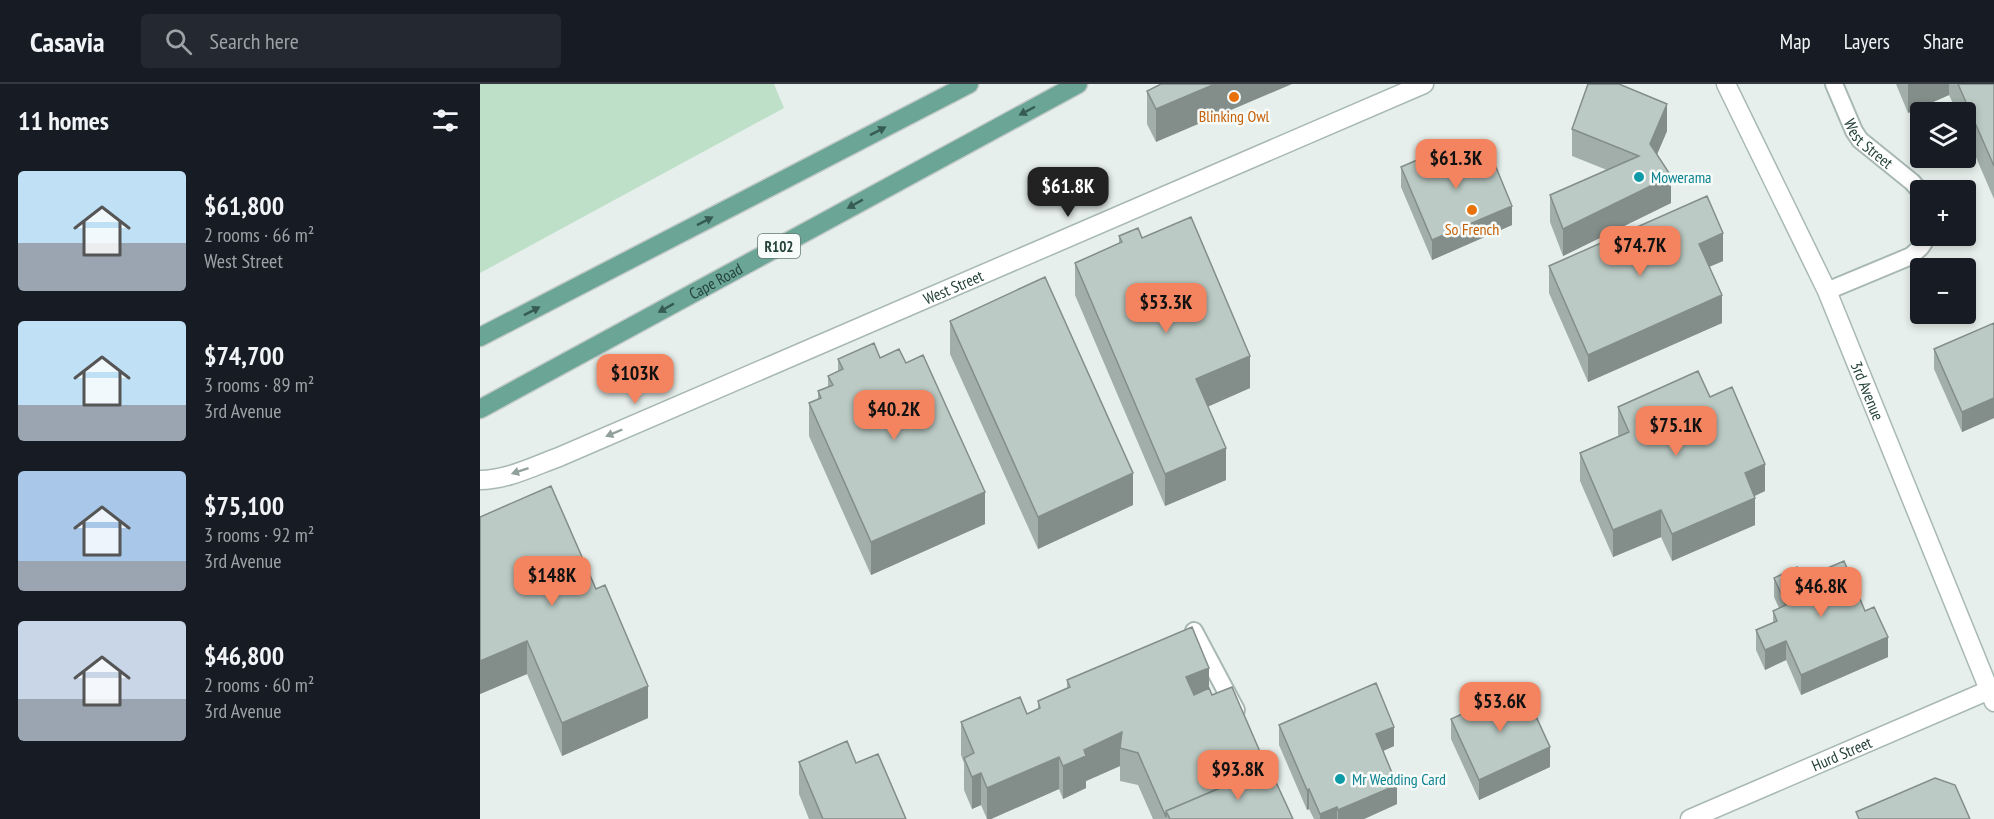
<!DOCTYPE html>
<meta charset="utf-8">
<style>
:root{--surface:#171b24;--page:#242831;--text:#f1f3f6;--muted:#9ea1a6;--line:#363941;--accent:#f4845f}
body{margin:0;font-family:"PT Sans Narrow",sans-serif;background:var(--page);color:var(--text);height:100vh;display:flex;flex-direction:column;font-size:22px;white-space:nowrap}
*{box-sizing:border-box;margin:0}
p{font-size:20px;color:var(--muted)}
.icon{flex:none;width:33px;height:33px;fill:none;stroke:currentColor;stroke-width:2;stroke-linecap:round;stroke-linejoin:round}
.map{position:relative;flex:1;overflow:hidden}
.panel{display:flex;flex-direction:column;background:var(--surface);width:480px}
.panel>*{flex:none}
.tools{position:absolute;left:1430px;top:18px;display:grid;gap:12px}
.tools a{display:grid;place-items:center;width:66px;height:66px;border-radius:6px;background:var(--surface);box-shadow:0 3px 9px #0003;font-size:30px}
.price{position:absolute;translate:-50% -51px;padding:0 14px;border-radius:12px;background:var(--accent);color:#111;font-size:20px;line-height:39px;filter:drop-shadow(0 2px 3px #0008)}
.price::after{content:'';position:absolute;left:50%;top:36px;width:18px;height:14px;margin-left:-9px;background:inherit;clip-path:polygon(0 0,100% 0,50% 100%)}
.price.current{background:#222;color:#fff}
ul{padding:0;list-style:none}
li{display:flex;align-items:center;gap:18px;height:150px;padding:0 18px}
li span{display:grid;place-items:center;flex:none;width:168px;height:120px;border-radius:6px;color:#555}
li>.icon{margin-inline-start:auto}
span .icon{width:72px;height:72px;fill:#fffc;stroke-width:1}
li b{font-size:26px}
h2{display:flex;justify-content:space-between;align-items:center;height:72px;padding:0 18px;font-size:26px}
header{display:flex;align-items:center;gap:36px;box-sizing:border-box;height:84px;padding:0 30px;background:var(--surface);border-bottom:2px solid var(--line)}
header strong{font-size:28px}
nav{display:flex;gap:33px;margin-inline-start:auto;font-size:21px}
.search{width:420px;height:54px;background:var(--page);display:flex;align-items:center;gap:15px;box-sizing:border-box;padding:0 21px;border-radius:6px;color:var(--muted);font-size:22px}
main{display:flex;flex:1;min-height:0}
.map>svg:first-child{display:block}
.green{fill:#bfe0c8}
.lines{fill:none;stroke-linecap:round;stroke-linejoin:round}
.service-casing{stroke:#a8b8b2;stroke-width:20}
.minor-casing{stroke:#a8b8b2;stroke-width:21}
.tertiary-casing{stroke:#a8b8b2;stroke-width:21}
.primary-casing{stroke:#c2cac8;stroke-width:21}
.service{stroke:#fff;stroke-width:16}
.minor{stroke:#fff;stroke-width:18}
.tertiary{stroke:#fff;stroke-width:18}
.primary{stroke:#6aa596;stroke-width:18}
.wall{fill:#a1aea9}
.shaded-wall{fill:#838d89}
.building{fill:#bbcac4;stroke:#838d89;stroke-width:1.5}
.oneway{fill:#365b51}
.oneway2{fill:#92a09c}
.food-dot{fill:#e8710a;stroke:#f7fbf9;stroke-width:2}
.culture-dot{fill:#0f9aa8;stroke:#f7fbf9;stroke-width:2}
.labels{text-anchor:middle;dominant-baseline:central;stroke-width:5;stroke-linejoin:round;paint-order:stroke}
.shield{fill:#f7fbf9;stroke:#637a73;stroke-width:1.5}
.shield-label{font-size:15px;font-weight:bold;fill:#24423a}
.food-label{font-size:16px;fill:#c56008;stroke:#f7fbf9}
.street-label{font-size:16px;fill:#24423a;stroke:#f7fbf9}
.culture-label{font-size:16px;fill:#0d838f;stroke:#f7fbf9;text-anchor:start}
</style>
<header>
<strong>Casavia</strong>
<div class="search"><svg class="icon" aria-label="search" viewBox="0 0 24 24"><circle cx="10" cy="10" r="6"/><path d="M15 15l6 6"/></svg>Search here</div>
<nav><a>Map</a><a>Layers</a><a>Share</a></nav>
</header>
<main>
<section class="panel">
<h2>11 homes<svg class="icon" aria-label="filters" viewBox="0 0 24 24"><path d="M4 7h16M4 17h16"/><circle cx="9" cy="7" r="2"/><circle cx="15" cy="17" r="2"/></svg></h2>
<ul>
<li><span style="background:linear-gradient(#bfe0f5 60%,#9aa5b1 0)"><svg class="icon" aria-label="home" viewBox="0 0 24 24"><path d="M3 11l9-7 9 7M6 9v11h12V9"/></svg></span><div><b>$61,800</b><p>2 rooms · 66 m²</p><p>West Street</p></div></li>
<li><span style="background:linear-gradient(#bfe0f5 70%,#9aa5b1 0)"><svg class="icon" aria-label="home" viewBox="0 0 24 24"><path d="M3 11l9-7 9 7M6 9v11h12V9"/></svg></span><div><b>$74,700</b><p>3 rooms · 89 m²</p><p>3rd Avenue</p></div></li>
<li><span style="background:linear-gradient(#a9c7e8 75%,#9aa5b1 0)"><svg class="icon" aria-label="home" viewBox="0 0 24 24"><path d="M3 11l9-7 9 7M6 9v11h12V9"/></svg></span><div><b>$75,100</b><p>3 rooms · 92 m²</p><p>3rd Avenue</p></div></li>
<li><span style="background:linear-gradient(#c9d6e8 65%,#9aa5b1 0)"><svg class="icon" aria-label="home" viewBox="0 0 24 24"><path d="M3 11l9-7 9 7M6 9v11h12V9"/></svg></span><div><b>$46,800</b><p>2 rooms · 60 m²</p><p>3rd Avenue</p></div></li>
</ul>
</section>
<div class="map">
<svg width="1514" height="735" viewBox="0 0 1514 735">
<rect width="100%" height="100%" fill="#e6efeb"/>
<!-- green -->
<path class="green" d="M 0,0 L 294,0 L 304,24 L 0,189 Z"/>
<g class="lines">
<defs>
<g id="service">
<path id="s1" d="M 1354,0 L 1374,47 L 1380,56 L 1432,98 L 1440,107"/>
<path d="M 1347,207 L 1431,172 L 1441,163 L 1448,152"/>
<path d="M 714,547 L 756,626"/>
</g>
<g id="minor">
<path id="s2" d="M 0,396 C 27,396 54,382 79,373 L 944,0"/>
<path id="s3" d="M 1210,735 L 1514,604"/>
</g>
<g id="tertiary">
<path id="s4" d="M 1246,0 L 1347,207 L 1514,618"/>
</g>
<g id="primary">
<path d="M 0,253 L 489,0"/>
<path id="s5" d="M 0,325 L 598,0"/>
</g>
</defs>
<!-- service casing -->
<use href="#service" class="service-casing"/>
<!-- minor casing -->
<use href="#minor" class="minor-casing"/>
<!-- tertiary casing -->
<use href="#tertiary" class="tertiary-casing"/>
<!-- primary casing -->
<use href="#primary" class="primary-casing"/>
<!-- service -->
<use href="#service" class="service"/>
<!-- minor -->
<use href="#minor" class="minor"/>
<!-- tertiary -->
<use href="#tertiary" class="tertiary"/>
<!-- primary -->
<use href="#primary" class="primary"/>
</g>
<!-- wall -->
<path class="wall" d="M 681,0 L 676,58 L 667,40 L 667,7 Z
M 1416,0 L 1514,0 L 1514,115 L 1485,48 L 1485,28 L 1477,28 L 1469,11 L 1428,29 Z
M 1092,45 L 1187,47 L 1177,70 L 1191,119 L 1083,172 L 1070,138 L 1070,111 L 1127,86 L 1092,72 Z
M 955,80 L 1032,141 L 952,176 L 921,103 L 921,83 Z
M 639,152 L 662,154 L 770,304 L 728,322 L 746,396 L 685,422 L 595,211 L 595,179 L 639,159 Z
M 1243,177 L 1229,183 L 1242,239 L 1108,298 L 1069,209 L 1069,182 Z
M 470,237 L 653,421 L 558,465 L 470,270 Z
M 1514,239 L 1514,334 L 1482,348 L 1454,285 L 1454,265 Z
M 400,274 L 505,440 L 391,491 L 329,352 L 329,319 L 338,315 L 338,307 L 348,303 L 348,292 L 358,287 L 358,275 Z
M 1230,313 L 1285,407 L 1275,412 L 1275,441 L 1192,477 L 1181,453 L 1133,473 L 1100,397 L 1100,369 L 1139,353 L 1138,350 L 1138,323 Z
M 0,433 L 168,634 L 82,672 L 47,590 L 0,610 Z
M 1294,494 L 1322,495 L 1385,527 L 1408,573 L 1321,611 L 1306,576 L 1285,586 L 1276,566 L 1276,546 L 1293,539 L 1293,527 L 1299,524 L 1294,513 Z
M 587,596 L 729,605 L 732,611 L 787,684 L 813,735 L 673,735 L 658,701 L 640,697 L 640,682 L 606,697 L 606,704 L 583,715 L 579,705 L 511,735 L 507,735 L 501,721 L 492,725 L 484,706 L 484,679 L 481,671 L 481,638 L 547,630 L 558,626 L 558,617 L 587,604 Z
M 971,635 L 1070,683 L 999,716 L 971,655 Z
M 799,641 L 914,662 L 903,667 L 917,720 L 884,735 L 834,735 L 829,725 L 827,726 L 799,661 Z
M 319,678 L 376,679 L 426,735 L 329,735 L 319,710 Z"/>
<!-- shaded-wall -->
<path class="shaded-wall" d="M 735,0 L 812,0 L 676,58 L 676,25 Z
M 1428,0 L 1469,0 L 1469,11 L 1428,29 Z
M 1187,20 L 1187,47 L 1170,87 L 1170,60 Z
M 1191,92 L 1191,119 L 1083,172 L 1083,145 Z
M 1032,122 L 1032,141 L 952,176 L 952,156 Z
M 1243,149 L 1243,177 L 1219,187 L 1219,160 Z
M 1242,211 L 1242,239 L 1108,298 L 1108,271 Z
M 770,272 L 770,304 L 716,328 L 716,295 Z
M 1514,314 L 1514,334 L 1482,348 L 1482,328 Z
M 746,364 L 746,396 L 685,422 L 685,390 Z
M 1285,380 L 1285,407 L 1265,416 L 1265,389 Z
M 653,389 L 653,421 L 558,465 L 558,433 Z
M 505,408 L 505,440 L 391,491 L 391,458 Z
M 1275,414 L 1275,441 L 1192,477 L 1192,450 Z
M 1181,426 L 1181,453 L 1133,473 L 1133,446 Z
M 1408,553 L 1408,573 L 1321,611 L 1321,591 Z
M 47,557 L 47,590 L 0,610 L 0,577 Z
M 1306,557 L 1306,576 L 1285,586 L 1285,566 Z
M 729,584 L 729,616 L 706,626 L 706,593 Z
M 168,602 L 168,634 L 82,672 L 82,639 Z
M 914,643 L 914,662 L 896,670 L 896,650 Z
M 642,648 L 640,664 L 640,682 L 606,697 L 606,704 L 583,715 L 583,682 L 604,666 Z
M 1070,663 L 1070,683 L 999,716 L 999,696 Z
M 579,673 L 579,705 L 511,735 L 507,735 L 507,704 Z
M 501,689 L 501,721 L 492,725 L 492,693 Z
M 917,701 L 917,720 L 884,735 L 858,735 L 858,726 Z
M 829,705 L 829,725 L 827,726 L 827,706 Z
M 857,723 L 857,735 L 840,735 L 840,730 Z"/>
<!-- building -->
<path class="building" d="M 681,0 L 735,0 L 676,25 L 667,7 Z
M 1108,0 L 1139,0 L 1187,20 L 1170,60 L 1191,92 L 1083,145 L 1070,111 L 1159,72 L 1092,45 Z
M 1478,0 L 1514,0 L 1514,82 Z
M 1006,59 L 1032,122 L 952,156 L 921,83 L 951,70 L 955,80 Z
M 1227,112 L 1243,149 L 1219,160 L 1242,211 L 1108,271 L 1069,182 Z
M 711,133 L 770,272 L 716,295 L 746,364 L 685,390 L 595,179 L 642,158 L 639,152 L 658,144 L 662,154 Z
M 565,193 L 653,389 L 558,433 L 470,237 Z
M 1514,239 L 1514,314 L 1482,328 L 1454,265 Z
M 394,259 L 400,274 L 419,265 L 426,279 L 443,271 L 505,408 L 391,458 L 329,319 L 341,314 L 338,307 L 353,301 L 348,292 L 363,285 L 358,275 Z
M 1218,287 L 1230,313 L 1252,303 L 1285,380 L 1265,389 L 1275,414 L 1192,450 L 1181,426 L 1133,446 L 1100,369 L 1149,348 L 1138,323 Z
M 71,402 L 116,505 L 125,501 L 168,602 L 82,639 L 47,557 L 0,577 L 0,433 Z
M 1364,477 L 1385,527 L 1394,523 L 1408,553 L 1321,591 L 1306,557 L 1285,566 L 1276,546 L 1297,537 L 1293,527 L 1306,521 L 1294,494 L 1317,483 L 1322,495 Z
M 712,543 L 729,584 L 706,593 L 714,611 L 729,604 L 732,611 L 752,603 L 787,684 L 686,727 L 686,733 L 658,669 L 640,664 L 642,648 L 604,666 L 606,672 L 583,682 L 579,673 L 507,704 L 501,689 L 492,693 L 484,674 L 494,669 L 481,638 L 540,613 L 547,630 L 560,624 L 558,617 L 590,603 L 587,596 Z
M 896,599 L 914,643 L 896,650 L 917,701 L 858,726 L 857,723 L 840,730 L 829,705 L 827,706 L 799,641 Z
M 1042,602 L 1070,663 L 999,696 L 971,635 Z
M 367,657 L 376,679 L 398,670 L 426,735 L 343,735 L 319,678 Z
M 789,683 L 813,735 L 690,735 L 686,727 Z
M 1455,694 L 1475,701 L 1490,735 L 1379,735 L 1376,728 Z"/>
<!-- one-way arrows -->
<defs><path id="oneway-solid" d="M-6-.8H1V-3.2L6.5 0L1 3.2V.8H-6Z" transform="scale(1.5)"/></defs>
<g class="oneway">
<use href="#oneway-solid" transform="translate(547 27) rotate(152)"/>
<use href="#oneway-solid" transform="translate(398 47) rotate(-27)"/>
<use href="#oneway-solid" transform="translate(375 120) rotate(151)"/>
<use href="#oneway-solid" transform="translate(225 137) rotate(-27)"/>
<use href="#oneway-solid" transform="translate(186 224) rotate(151)"/>
<use href="#oneway-solid" transform="translate(52 227) rotate(-27)"/>
</g>
<g class="oneway2">
<use href="#oneway-solid" transform="translate(134 349) rotate(157)"/>
<use href="#oneway-solid" transform="translate(40 387) rotate(162)"/>
</g>
<!-- markers -->
<g class="food-dot">
<circle cx="754" cy="13" r="6"/>
<circle cx="992" cy="126" r="6"/>
</g>
<g class="culture-dot">
<circle cx="1159" cy="93" r="6"/>
<circle cx="860" cy="695" r="6"/>
</g>
<g class="labels">
<!-- shield labels -->
<rect class="shield" x="278" y="150" width="42" height="24" rx="4.5"/>
<g class="shield-label">
<text x="299" y="162">R102</text>
</g>
<!-- food labels -->
<g class="food-label">
<text x="754" y="32">Blinking Owl</text>
<text x="992" y="145">So French</text>
</g>
<!-- street labels -->
<g class="street-label">
<text stroke="none"><textPath href="#s1" startOffset="70">West Street</textPath></text>
<text stroke="none"><textPath href="#s5" startOffset="268">Cape Road</textPath></text>
<text stroke="none"><textPath href="#s2" startOffset="512">West Street</textPath></text>
<text stroke="none"><textPath href="#s4" startOffset="338">3rd Avenue</textPath></text>
<text stroke="none"><textPath href="#s3" startOffset="165">Hurd Street</textPath></text>
</g>
<!-- culture labels -->
<g class="culture-label">
<text x="1171" y="93">Mowerama</text>
<text x="872" y="695">Mr Wedding Card</text>
</g>
</g>
</svg>
<div class="tools">
<a><svg class="icon" aria-label="layers" viewBox="0 0 24 24"><path d="M12 4l9 5-9 5-9-5zM3 14l9 5 9-5"/></svg></a>
<a>+</a>
<a>−</a>
</div>
<b class="price" style="left:976px;top:106px">$61.3K</b>
<b class="price current" style="left:588px;top:134px">$61.8K</b>
<b class="price" style="left:1160px;top:193px">$74.7K</b>
<b class="price" style="left:686px;top:250px">$53.3K</b>
<b class="price" style="left:155px;top:321px">$103K</b>
<b class="price" style="left:414px;top:357px">$40.2K</b>
<b class="price" style="left:1196px;top:373px">$75.1K</b>
<b class="price" style="left:72px;top:523px">$148K</b>
<b class="price" style="left:1341px;top:534px">$46.8K</b>
<b class="price" style="left:1020px;top:649px">$53.6K</b>
<b class="price" style="left:758px;top:717px">$93.8K</b>
</div>
</main>
